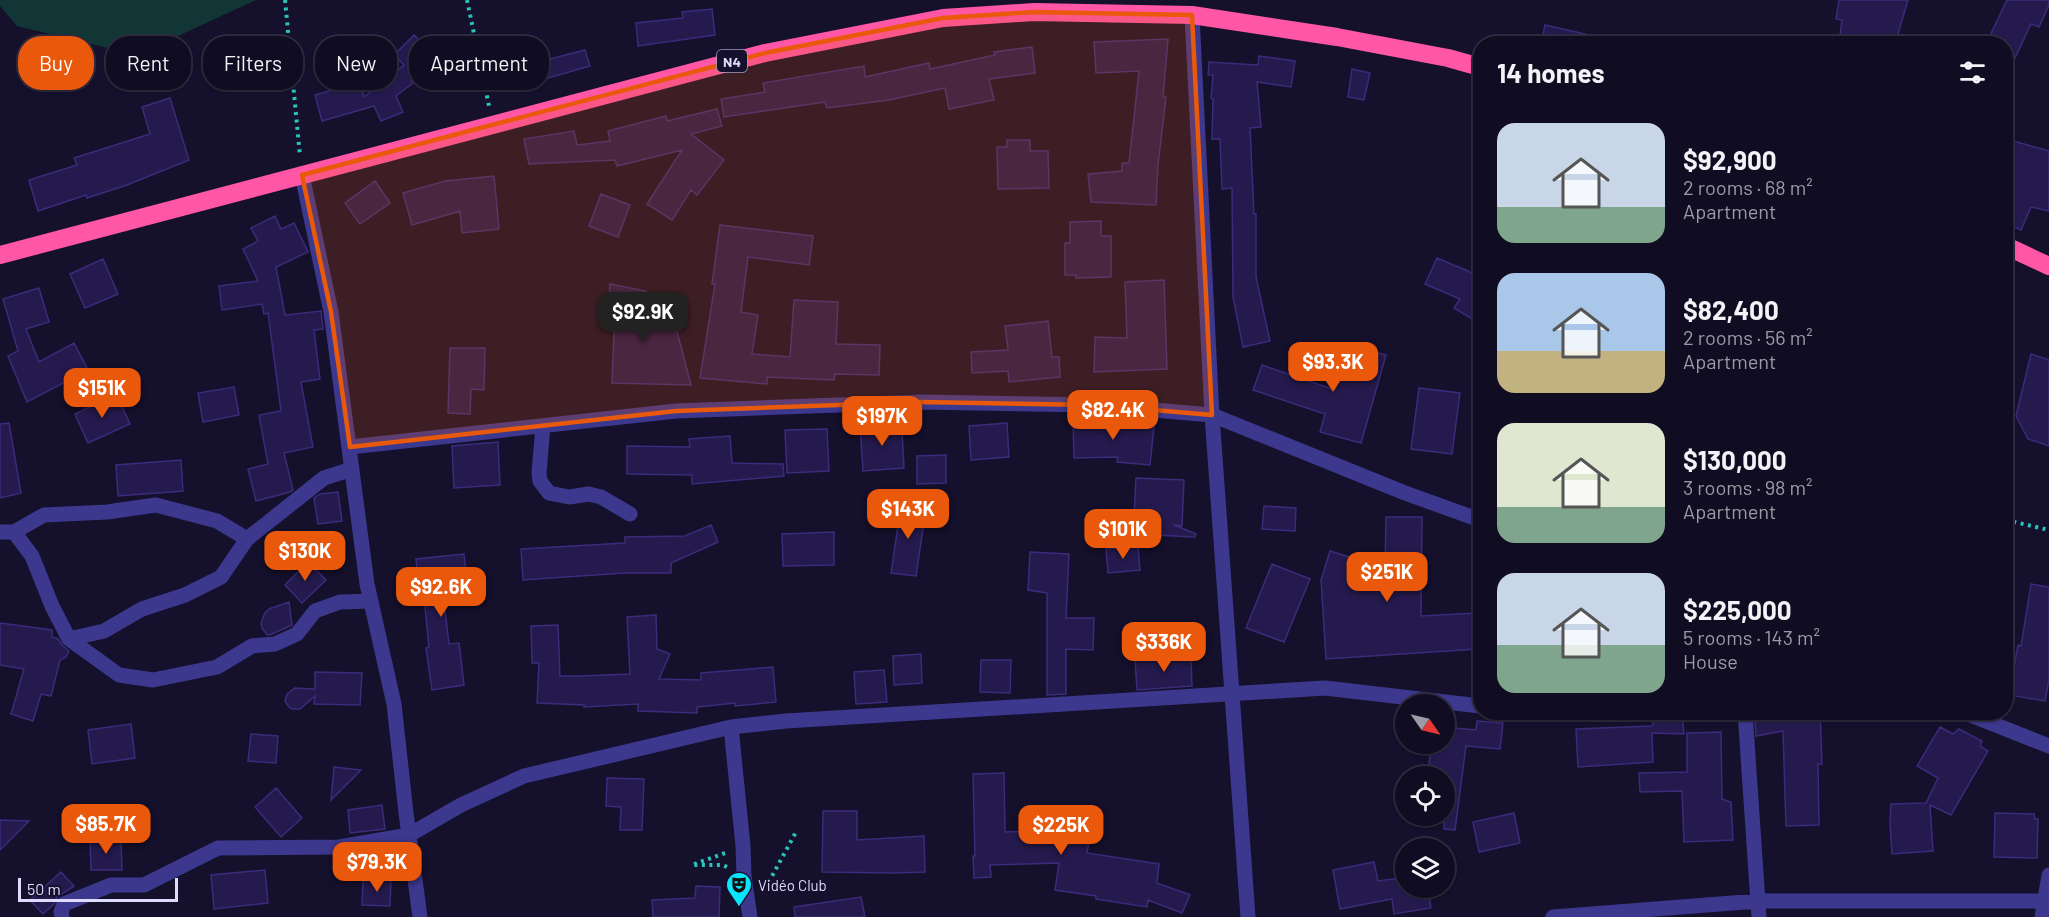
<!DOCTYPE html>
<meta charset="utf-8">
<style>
:root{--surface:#100c21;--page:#19152a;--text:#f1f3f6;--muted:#9c9ba5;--line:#302c3f;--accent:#ea580c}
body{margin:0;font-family:Barlow,sans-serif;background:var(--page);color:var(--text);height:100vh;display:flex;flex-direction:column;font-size:22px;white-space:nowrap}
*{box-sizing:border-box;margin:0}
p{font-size:20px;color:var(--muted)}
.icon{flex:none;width:33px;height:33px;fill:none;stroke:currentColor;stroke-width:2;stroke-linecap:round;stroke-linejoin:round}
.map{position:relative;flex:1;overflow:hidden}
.details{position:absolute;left:1473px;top:36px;width:540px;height:684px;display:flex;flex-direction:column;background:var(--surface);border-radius:24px;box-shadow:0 2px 4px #0004,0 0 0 2px var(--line)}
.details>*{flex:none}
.banner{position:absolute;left:18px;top:36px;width:570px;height:54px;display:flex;gap:12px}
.needle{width:39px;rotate:124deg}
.tools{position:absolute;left:1395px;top:694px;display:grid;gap:12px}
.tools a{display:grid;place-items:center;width:60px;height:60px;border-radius:50%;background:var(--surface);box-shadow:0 2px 4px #0004,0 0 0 2px var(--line);font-size:30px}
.scale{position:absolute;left:18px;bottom:15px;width:160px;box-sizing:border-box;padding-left:6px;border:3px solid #dfdbff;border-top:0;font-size:16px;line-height:21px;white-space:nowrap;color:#dfdbff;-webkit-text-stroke:4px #15102c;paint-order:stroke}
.price{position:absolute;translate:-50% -51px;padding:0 14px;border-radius:12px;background:var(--accent);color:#fff;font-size:20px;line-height:39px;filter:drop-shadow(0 2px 3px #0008)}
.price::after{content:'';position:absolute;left:50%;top:36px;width:18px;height:14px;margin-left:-9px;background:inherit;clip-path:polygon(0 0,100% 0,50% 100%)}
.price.on{background:#222;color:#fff}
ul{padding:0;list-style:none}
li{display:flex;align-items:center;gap:18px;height:150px;padding:0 24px}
li span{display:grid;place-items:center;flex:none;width:168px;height:120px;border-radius:18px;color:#555}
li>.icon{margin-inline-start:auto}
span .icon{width:72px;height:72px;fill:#fffc;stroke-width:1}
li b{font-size:26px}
h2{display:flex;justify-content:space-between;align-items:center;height:72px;padding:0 24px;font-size:26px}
.pill{padding:0 21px;border-radius:24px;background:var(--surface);box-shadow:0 2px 4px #0004,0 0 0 2px var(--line);font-size:21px;line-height:54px}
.pill.on{background:var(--accent);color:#fff}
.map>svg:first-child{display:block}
.green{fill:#123635}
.building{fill:#251a4e;stroke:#3b2b7b;stroke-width:1.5}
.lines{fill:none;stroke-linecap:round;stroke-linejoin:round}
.path{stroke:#29c4bc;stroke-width:4;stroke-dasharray:3 4.5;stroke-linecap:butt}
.minor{stroke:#3c388d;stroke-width:15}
.highway{stroke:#ff56a6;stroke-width:18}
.marked{fill:#e8590c;fill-opacity:0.2;stroke:#e8590c;stroke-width:4.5;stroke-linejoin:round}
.labels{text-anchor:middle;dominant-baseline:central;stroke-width:4.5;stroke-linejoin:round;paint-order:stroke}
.shield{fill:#15102c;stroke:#a29ec0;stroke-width:1.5}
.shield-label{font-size:14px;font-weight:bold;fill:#dfdbff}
.poi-label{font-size:15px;fill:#dfdbff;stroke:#15102c;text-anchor:start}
</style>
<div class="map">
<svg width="2049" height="917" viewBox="0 0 2049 917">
<rect width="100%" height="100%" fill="#15102c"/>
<!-- green -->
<path class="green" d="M 0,0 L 256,0 L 137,55 L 17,26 L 0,6 Z"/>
<!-- building -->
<path class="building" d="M 1839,0 L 1908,0 L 1895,44 L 1839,44 L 1842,20 L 1836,19 Z
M 2007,0 L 2049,0 L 2049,5 L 2039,27 L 2031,24 L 2006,77 L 2006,44 L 1986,44 Z
M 712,9 L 715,35 L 638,46 L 636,23 L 683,18 L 682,12 Z
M 1545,25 L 1594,36 L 1593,44 L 1541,44 Z
M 414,35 L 426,48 L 436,40 L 443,48 L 411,81 L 413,83 L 396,96 L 403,112 L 381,121 L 374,106 L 322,121 L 315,95 L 360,82 L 364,97 L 404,65 L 394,55 Z
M 1168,39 L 1163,97 L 1166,97 L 1158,165 L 1156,205 L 1091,202 L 1088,174 L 1122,171 L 1122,163 L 1129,163 L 1139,71 L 1096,73 L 1094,42 Z
M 1032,47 L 1035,73 L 989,79 L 994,100 L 949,109 L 945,88 L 889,100 L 827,108 L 825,102 L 724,117 L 721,99 L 765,92 L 763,83 L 864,66 L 865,77 L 929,63 L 930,69 L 995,55 L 994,52 Z
M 585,50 L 590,66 L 520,86 L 515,66 L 546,58 L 546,60 Z
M 1259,56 L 1295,61 L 1291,87 L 1257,82 L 1261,127 L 1250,128 L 1254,214 L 1256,214 L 1256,277 L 1270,341 L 1243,347 L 1233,297 L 1232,188 L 1222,189 L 1220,139 L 1212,139 L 1213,99 L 1211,98 L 1213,75 L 1208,75 L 1209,62 L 1258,65 Z
M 1352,69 L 1370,73 L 1364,100 L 1348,97 Z
M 170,98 L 189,160 L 127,185 L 87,198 L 86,195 L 38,211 L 29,180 L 77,165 L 74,158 L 150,134 L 142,107 Z
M 717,109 L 722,126 L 691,134 L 724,160 L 697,195 L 691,190 L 672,220 L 647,204 L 682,150 L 617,166 L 615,160 L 529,164 L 524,139 L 574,131 L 577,145 L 610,141 L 608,131 L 666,116 L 667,121 Z
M 2006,139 L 2049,151 L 2049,211 L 2031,207 L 2021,230 L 2006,223 Z
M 1007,140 L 1030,140 L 1030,151 L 1048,151 L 1049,188 L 998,189 L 997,147 L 1007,147 Z
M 494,176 L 499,229 L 462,233 L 460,211 L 412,225 L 403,193 L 445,181 Z
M 375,181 L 390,203 L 360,224 L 345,203 Z
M 601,194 L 630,205 L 618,237 L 589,226 Z
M 275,216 L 281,229 L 294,223 L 308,252 L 276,267 L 285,315 L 321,311 L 323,329 L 314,330 L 320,379 L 301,382 L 313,447 L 284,453 L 293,490 L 290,492 L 256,501 L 248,469 L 268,464 L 259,415 L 281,411 L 268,313 L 264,314 L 262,304 L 222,310 L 219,286 L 258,281 L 243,249 L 258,241 L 251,228 Z
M 1101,221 L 1101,236 L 1111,236 L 1111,277 L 1076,278 L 1076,275 L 1065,275 L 1065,243 L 1070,243 L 1070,222 Z
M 720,225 L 813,236 L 809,265 L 748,257 L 741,312 L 758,315 L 752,354 L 790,357 L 794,300 L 838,302 L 836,344 L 880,345 L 879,375 L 835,374 L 834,380 L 767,377 L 767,384 L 700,378 L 715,284 L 712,284 Z
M 1437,258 L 1468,271 L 1480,279 L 1480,324 L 1454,308 L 1460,299 L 1425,284 Z
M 103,259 L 118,294 L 85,308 L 70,274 Z
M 1164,280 L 1167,369 L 1094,372 L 1095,337 L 1127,338 L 1125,282 Z
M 610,284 L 646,291 L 640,328 L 674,320 L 691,385 L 612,383 L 614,331 L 606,330 Z
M 39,288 L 49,322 L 26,329 L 39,362 L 74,343 L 88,370 L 27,402 L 8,356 L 18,351 L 3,299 Z
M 1048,321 L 1052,357 L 1059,357 L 1060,377 L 1009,382 L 1008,371 L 972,373 L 971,352 L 1008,350 L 1005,326 Z
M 1348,345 L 1386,355 L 1361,443 L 1320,432 L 1325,414 L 1253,390 L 1262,365 L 1335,390 Z
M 450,348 L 485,348 L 484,390 L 471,389 L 470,414 L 448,413 Z
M 2031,354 L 2049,360 L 2049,446 L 2028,439 L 2016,416 Z
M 234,387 L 239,415 L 203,422 L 198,393 Z
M 1419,388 L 1460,393 L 1452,454 L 1411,449 Z
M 116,394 L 130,424 L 88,443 L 75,414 Z
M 1115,420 L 1115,423 L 1154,426 L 1150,465 L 1117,462 L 1118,457 L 1074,458 L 1073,421 Z
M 9,423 L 21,493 L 0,498 L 0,424 Z
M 898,423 L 898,431 L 902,431 L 904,468 L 863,471 L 860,425 Z
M 1007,423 L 1009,457 L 971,460 L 969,426 Z
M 827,429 L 829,471 L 787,473 L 785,430 Z
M 730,436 L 732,463 L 783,464 L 784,476 L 692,484 L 692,475 L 627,474 L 627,446 L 690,447 L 689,439 Z
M 498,442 L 500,485 L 454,488 L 452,446 Z
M 946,455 L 946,483 L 917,484 L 917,456 Z
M 181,460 L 183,491 L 118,496 L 116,465 Z
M 1136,478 L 1184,480 L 1182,526 L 1174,525 L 1196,534 L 1195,537 L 1133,534 Z
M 338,492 L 342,521 L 318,524 L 314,498 L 320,494 Z
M 901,505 L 926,508 L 916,576 L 891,573 Z
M 1264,506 L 1296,508 L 1295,531 L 1262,529 Z
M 1386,517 L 1422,517 L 1421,616 L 1475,613 L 1477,649 L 1326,659 L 1321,580 L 1330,551 L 1385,568 Z
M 711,525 L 718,542 L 671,563 L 671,573 L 624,573 L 523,580 L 521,549 L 625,543 L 625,537 L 685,536 Z
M 834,532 L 834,565 L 783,566 L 782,534 Z
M 1138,546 L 1140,570 L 1108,573 L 1106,549 Z
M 1030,552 L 1069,554 L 1066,618 L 1094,618 L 1093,650 L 1066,649 L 1066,694 L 1047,695 L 1047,593 L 1028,590 Z
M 464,554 L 467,581 L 442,584 L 449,644 L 459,643 L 464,685 L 432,690 L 426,648 L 429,647 L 423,587 L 419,587 L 416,559 Z
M 308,562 L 326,580 L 302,603 L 285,585 Z
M 1272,564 L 1310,579 L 1284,642 L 1246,628 Z
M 2031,584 L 2049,587 L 2049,680 L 2045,701 L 2009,695 L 2018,645 L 2021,646 Z
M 289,602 L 292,625 L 272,634 L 267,635 L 262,628 L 261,623 L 265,613 L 269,609 Z
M 656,615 L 657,649 L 670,654 L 659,679 L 701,680 L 701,673 L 773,667 L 776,702 L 735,706 L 735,703 L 697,707 L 697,713 L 638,711 L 638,704 L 584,707 L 584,705 L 537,703 L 539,663 L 532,663 L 531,626 L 558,625 L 560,676 L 580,676 L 630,674 L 627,617 Z
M 0,623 L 52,630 L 52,637 L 58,639 L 62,645 L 69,651 L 66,657 L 60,660 L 51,696 L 41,694 L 33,721 L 11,714 L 24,669 L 0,665 Z
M 921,654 L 922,683 L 894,685 L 893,656 Z
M 1191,656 L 1192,686 L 1137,690 L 1135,660 Z
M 981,660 L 1011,660 L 1010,693 L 980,692 Z
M 884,670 L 887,702 L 856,704 L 854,672 Z
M 315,672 L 362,673 L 360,705 L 314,704 L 315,696 L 300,709 L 292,709 L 289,707 L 285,701 L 287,694 L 295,688 L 315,689 Z
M 1658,712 L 1682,712 L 1684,734 L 1652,733 L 1653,762 L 1578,767 L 1576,729 L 1652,726 Z
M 1770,712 L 1820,712 L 1822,764 L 1818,764 L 1819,825 L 1786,826 L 1783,731 L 1756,736 L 1755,722 L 1770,716 Z
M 1477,721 L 1503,723 L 1500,749 L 1466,746 L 1455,830 L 1444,829 L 1444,777 L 1427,777 L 1432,744 L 1444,744 L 1444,727 L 1476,730 Z
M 131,724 L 135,758 L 92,764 L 88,730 Z
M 1940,727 L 1953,734 L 1959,729 L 1982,741 L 1980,746 L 1988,751 L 1951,815 L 1930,805 L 1933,851 L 1892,854 L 1890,823 L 1891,804 L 1926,803 L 1938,778 L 1917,766 Z
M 1721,732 L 1722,799 L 1731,802 L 1733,840 L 1684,842 L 1682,791 L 1640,792 L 1639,773 L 1687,772 L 1687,733 Z
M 251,734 L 278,736 L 276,763 L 248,761 Z
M 334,767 L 361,770 L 331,800 Z
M 1004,773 L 1005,832 L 1036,831 L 1036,835 L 1089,842 L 1087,853 L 1159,864 L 1157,883 L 1190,895 L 1182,913 L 1148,900 L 1147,907 L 1096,899 L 1096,896 L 1055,890 L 1059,863 L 990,865 L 991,877 L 974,878 L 973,856 L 975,856 L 973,774 Z
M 607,778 L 644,779 L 642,830 L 620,830 L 621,807 L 606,806 Z
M 276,788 L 302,818 L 281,837 L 255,807 Z
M 382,805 L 385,829 L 350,833 L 348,810 Z
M 823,811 L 857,811 L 857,840 L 924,836 L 925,872 L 894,873 L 822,872 Z
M 1514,813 L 1520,843 L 1479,852 L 1473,822 Z
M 1995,813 L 2034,814 L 2035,819 L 2038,819 L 2037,858 L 1994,857 Z
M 0,820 L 29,821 L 0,850 Z
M 121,839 L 122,870 L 91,870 L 90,840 Z
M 1374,862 L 1378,881 L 1406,877 L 1406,888 L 1428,888 L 1431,908 L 1394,914 L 1392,899 L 1340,909 L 1333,870 Z
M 265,870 L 268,903 L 214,909 L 211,875 Z
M 61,872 L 74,886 L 57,897 L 54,904 L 43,914 L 30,900 Z
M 363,880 L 391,880 L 390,906 L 362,905 Z
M 696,886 L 720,887 L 719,917 L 653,917 L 652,900 L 695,898 Z
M 861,897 L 865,917 L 795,917 L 794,907 Z"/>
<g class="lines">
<!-- path -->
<path class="path" d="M 285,0 L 300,156
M 467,0 L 489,106
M 2006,520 L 2049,530
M 725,853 L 692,865 L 723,865 L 727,867
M 765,889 L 796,832"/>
<!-- minor -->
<path class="minor" d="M 1192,15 L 1212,415 L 1248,917
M 302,175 L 331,312 L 367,584 L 394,704 L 406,813 L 420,917
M 543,426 L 539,473 L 540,481 L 549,493 L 569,497 L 589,494 L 601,497 L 630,514
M 350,447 L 676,411 L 921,402 L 1095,405 L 1212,415 L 1405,493 L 1480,520
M 0,532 L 14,532 L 44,515 L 107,512 L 156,505 L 217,521 L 247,539
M 14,532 L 32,556 L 52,606 L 69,639 L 119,675 L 153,680 L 217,667 L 252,646 L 275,644 L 297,634 L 315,611 L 340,602 L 371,601
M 69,639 L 104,631 L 142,609 L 185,595 L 221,577 L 247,539 L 324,478 L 352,469
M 1745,712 L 1759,917
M 1963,712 L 2049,746
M 731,727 L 786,721 L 1325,688 L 1480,706
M 62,917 L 61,912 L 64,904 L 111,885 L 144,885 L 218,848 L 339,847 L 409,835 L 461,805 L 524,776 L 731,727 L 743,846 L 744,876 L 750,917
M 1553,917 L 1758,901 L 2044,901
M 2042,917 L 2049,875"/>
<!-- highway -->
<path class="highway" d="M 2006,246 L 2049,266
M 0,255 L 765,53 L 943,18 L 1034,12 L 1192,15 L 1337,37 L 1448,58 L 1480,67"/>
</g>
<!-- marked area -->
<path class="marked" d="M 1034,12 L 1192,15 L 1212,415 L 1095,405 L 921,402 L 676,411 L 350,447 L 331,312 L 302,175 L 765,53 L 943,18 Z"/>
<!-- icons -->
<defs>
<symbol id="theatre-pin" viewBox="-11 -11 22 30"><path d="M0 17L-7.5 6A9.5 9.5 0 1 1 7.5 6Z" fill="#07e5ff" stroke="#15102c"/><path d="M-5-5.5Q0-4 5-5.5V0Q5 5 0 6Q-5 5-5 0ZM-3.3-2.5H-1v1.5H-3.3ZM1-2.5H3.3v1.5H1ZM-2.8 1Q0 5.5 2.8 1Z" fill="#111"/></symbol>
</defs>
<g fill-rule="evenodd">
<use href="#theatre-pin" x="724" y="870" width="30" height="40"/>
</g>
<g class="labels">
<!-- shield labels -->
<rect class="shield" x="717" y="50" width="30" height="22" rx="4.5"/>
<g class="shield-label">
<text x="732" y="61">N4</text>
</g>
<!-- poi labels -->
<g class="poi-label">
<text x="758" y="885">Vidéo Club</text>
</g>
</g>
</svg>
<div class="tools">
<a><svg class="needle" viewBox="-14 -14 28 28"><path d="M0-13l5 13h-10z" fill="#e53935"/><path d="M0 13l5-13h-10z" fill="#9c9ba5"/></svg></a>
<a><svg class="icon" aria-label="locate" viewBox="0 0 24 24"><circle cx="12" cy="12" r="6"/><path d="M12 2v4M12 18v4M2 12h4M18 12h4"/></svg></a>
<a><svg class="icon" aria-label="layers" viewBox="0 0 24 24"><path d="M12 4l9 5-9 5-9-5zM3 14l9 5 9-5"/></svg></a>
</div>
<div class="scale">50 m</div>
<b class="price on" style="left:643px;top:343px">$92.9K</b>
<b class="price" style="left:1333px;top:393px">$93.3K</b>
<b class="price" style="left:102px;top:419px">$151K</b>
<b class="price" style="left:1113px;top:441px">$82.4K</b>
<b class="price" style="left:882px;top:447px">$197K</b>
<b class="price" style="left:908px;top:540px">$143K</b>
<b class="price" style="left:1123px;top:560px">$101K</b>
<b class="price" style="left:305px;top:582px">$130K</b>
<b class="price" style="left:1387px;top:603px">$251K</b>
<b class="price" style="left:441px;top:618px">$92.6K</b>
<b class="price" style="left:1164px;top:673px">$336K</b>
<b class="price" style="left:106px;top:855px">$85.7K</b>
<b class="price" style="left:1061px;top:856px">$225K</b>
<b class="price" style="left:377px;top:893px">$79.3K</b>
<div class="banner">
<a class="pill on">Buy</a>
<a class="pill">Rent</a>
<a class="pill">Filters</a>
<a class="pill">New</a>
<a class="pill">Apartment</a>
</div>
<section class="details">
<h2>14 homes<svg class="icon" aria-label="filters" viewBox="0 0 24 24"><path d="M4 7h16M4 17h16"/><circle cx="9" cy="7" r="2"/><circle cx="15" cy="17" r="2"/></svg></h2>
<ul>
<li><span style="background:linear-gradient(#c9d6e8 70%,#7fa58c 0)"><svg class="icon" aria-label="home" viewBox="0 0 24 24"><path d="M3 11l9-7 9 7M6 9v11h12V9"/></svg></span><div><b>$92,900</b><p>2 rooms · 68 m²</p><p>Apartment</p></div></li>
<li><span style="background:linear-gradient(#a9c7e8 65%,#c2b280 0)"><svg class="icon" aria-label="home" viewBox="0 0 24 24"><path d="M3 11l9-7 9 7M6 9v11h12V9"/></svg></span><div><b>$82,400</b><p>2 rooms · 56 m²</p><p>Apartment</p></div></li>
<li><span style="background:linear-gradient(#dfe7d0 70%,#7fa58c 0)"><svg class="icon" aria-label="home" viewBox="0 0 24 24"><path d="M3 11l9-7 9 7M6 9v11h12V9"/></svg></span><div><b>$130,000</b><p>3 rooms · 98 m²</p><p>Apartment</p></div></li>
<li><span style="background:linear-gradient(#c9d6e8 60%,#7fa58c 0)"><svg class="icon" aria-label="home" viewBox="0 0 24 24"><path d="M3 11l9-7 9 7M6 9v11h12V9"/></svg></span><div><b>$225,000</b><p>5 rooms · 143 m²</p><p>House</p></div></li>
</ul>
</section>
</div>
